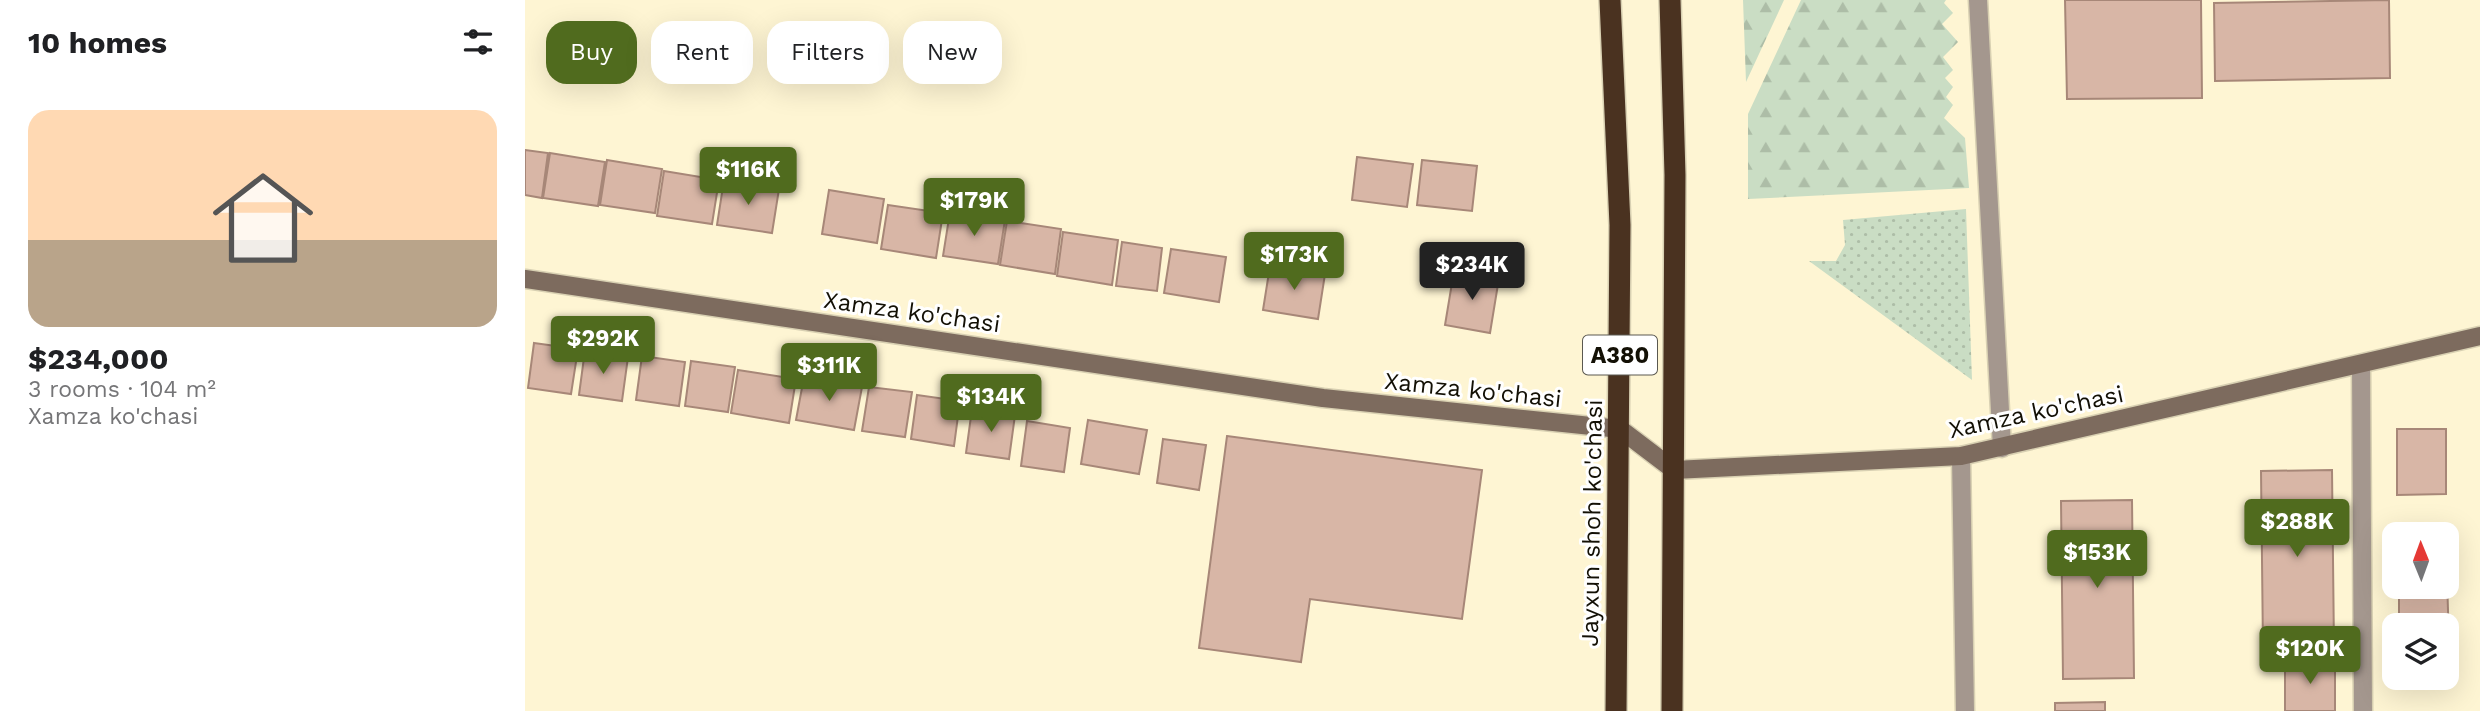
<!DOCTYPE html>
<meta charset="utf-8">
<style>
:root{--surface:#fff;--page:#f2f2f2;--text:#202124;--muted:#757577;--accent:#506b1e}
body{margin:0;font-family:"Work Sans",sans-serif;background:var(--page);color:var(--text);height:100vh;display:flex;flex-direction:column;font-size:26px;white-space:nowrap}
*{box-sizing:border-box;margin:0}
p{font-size:23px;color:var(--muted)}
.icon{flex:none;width:38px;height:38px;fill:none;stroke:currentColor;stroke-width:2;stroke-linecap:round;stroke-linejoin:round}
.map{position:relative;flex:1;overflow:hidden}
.sheet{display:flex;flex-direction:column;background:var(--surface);width:525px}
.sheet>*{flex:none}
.banner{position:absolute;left:21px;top:21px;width:665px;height:63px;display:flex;gap:14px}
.needle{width:46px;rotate:359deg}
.buttons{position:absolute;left:1857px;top:522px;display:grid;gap:14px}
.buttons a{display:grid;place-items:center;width:77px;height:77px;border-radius:14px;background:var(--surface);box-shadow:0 7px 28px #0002;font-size:35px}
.price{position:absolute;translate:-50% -60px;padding:0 16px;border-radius:7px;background:var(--accent);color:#fff;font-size:23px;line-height:46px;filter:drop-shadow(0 2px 4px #0008)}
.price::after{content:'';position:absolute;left:50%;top:42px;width:21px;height:16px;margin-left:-10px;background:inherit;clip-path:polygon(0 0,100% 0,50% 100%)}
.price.selected{background:#222;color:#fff}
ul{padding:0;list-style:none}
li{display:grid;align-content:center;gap:14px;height:371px;padding:0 28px}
li span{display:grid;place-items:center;height:217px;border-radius:21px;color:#555}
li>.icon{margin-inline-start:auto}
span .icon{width:126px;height:126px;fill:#fffc;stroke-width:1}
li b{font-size:30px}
h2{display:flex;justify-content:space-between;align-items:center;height:84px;padding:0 28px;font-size:30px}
.chip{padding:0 24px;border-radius:21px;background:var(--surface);box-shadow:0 7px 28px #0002;font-size:24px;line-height:63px}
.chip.selected{background:var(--accent);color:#fff}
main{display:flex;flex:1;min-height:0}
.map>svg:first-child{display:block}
.green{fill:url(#green-dots)}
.forest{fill:url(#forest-firs)}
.building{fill:#d8b6a6;stroke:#a78778;stroke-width:2}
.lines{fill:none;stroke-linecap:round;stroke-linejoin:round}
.street-casing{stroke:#d8d0b2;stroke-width:21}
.secondary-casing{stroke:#d8d0b2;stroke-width:21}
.highway-casing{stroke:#d8d0b2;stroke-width:24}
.street{stroke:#a4978e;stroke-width:18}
.secondary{stroke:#7d6b5e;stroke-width:18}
.highway{stroke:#4a3220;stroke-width:21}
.labels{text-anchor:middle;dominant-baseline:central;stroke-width:6;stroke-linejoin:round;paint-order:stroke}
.shield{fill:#fff;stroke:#5a5850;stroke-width:2}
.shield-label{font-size:23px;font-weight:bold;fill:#131005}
.street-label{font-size:24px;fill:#131005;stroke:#fff}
</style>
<main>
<section class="sheet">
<h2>10 homes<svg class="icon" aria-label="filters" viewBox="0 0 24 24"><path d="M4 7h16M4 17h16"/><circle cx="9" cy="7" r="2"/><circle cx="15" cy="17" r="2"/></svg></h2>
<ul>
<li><span style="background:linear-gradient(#ffd9b3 60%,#b9a48a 0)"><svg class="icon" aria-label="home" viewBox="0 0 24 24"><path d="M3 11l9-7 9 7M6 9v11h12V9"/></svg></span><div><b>$234,000</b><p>3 rooms · 104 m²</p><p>Xamza ko'chasi</p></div></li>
</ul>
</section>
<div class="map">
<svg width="1955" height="711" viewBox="0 0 1955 711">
<defs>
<pattern id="green-dots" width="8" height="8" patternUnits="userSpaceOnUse" patternTransform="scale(1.75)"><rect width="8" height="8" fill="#caddc4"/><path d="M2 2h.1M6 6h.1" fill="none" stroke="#adbda7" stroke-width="1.8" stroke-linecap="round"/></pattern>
<pattern id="forest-firs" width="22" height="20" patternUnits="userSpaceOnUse" patternTransform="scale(1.75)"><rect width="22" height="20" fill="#caddc4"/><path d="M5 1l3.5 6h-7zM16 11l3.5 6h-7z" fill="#adbda7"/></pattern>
</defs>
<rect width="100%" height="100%" fill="#fef5d3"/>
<!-- green -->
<path class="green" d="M 1441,209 L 1447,380 L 1284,261 L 1311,261 L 1320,245 L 1318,220 Z"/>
<!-- forest -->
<path class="forest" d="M 1218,0 L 1259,0 L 1221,82 Z
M 1276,0 L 1421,0 L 1419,3 L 1428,13 L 1417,24 L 1433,42 L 1418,57 L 1428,70 L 1420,78 L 1428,87 L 1421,97 L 1428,105 L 1419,118 L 1440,138 L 1444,188 L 1223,199 L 1223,114 Z"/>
<!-- building -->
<path class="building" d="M 1540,0 L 1676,0 L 1677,98 L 1542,99 Z
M 1864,0 L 1865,78 L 1690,81 L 1689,3 Z
M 0,150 L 23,153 L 17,198 L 0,195 Z
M 25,153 L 80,162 L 73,206 L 18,198 Z
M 832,157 L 888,164 L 882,207 L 827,200 Z
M 82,160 L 137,169 L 130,213 L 75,205 Z
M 897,160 L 952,166 L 947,211 L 892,205 Z
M 139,171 L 194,180 L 187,224 L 132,216 Z
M 199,180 L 254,189 L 247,233 L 192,225 Z
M 304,190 L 359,199 L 352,243 L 297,234 Z
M 363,205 L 418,213 L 411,258 L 356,249 Z
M 425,212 L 480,220 L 473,264 L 418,256 Z
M 482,221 L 536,229 L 530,274 L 475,265 Z
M 538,232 L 593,240 L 587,285 L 532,276 Z
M 597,242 L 637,248 L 632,291 L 591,286 Z
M 646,249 L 701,257 L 694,302 L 639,293 Z
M 745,266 L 800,274 L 793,319 L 738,310 Z
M 929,271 L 974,278 L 965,333 L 920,325 Z
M 9,343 L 53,349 L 46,394 L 3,388 Z
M 60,350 L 103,357 L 97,401 L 54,395 Z
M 117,356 L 160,362 L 154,406 L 111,400 Z
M 166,361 L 210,367 L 203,412 L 160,406 Z
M 213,370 L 271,379 L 264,423 L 206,413 Z
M 279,377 L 337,387 L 329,430 L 271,420 Z
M 344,387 L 387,392 L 380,437 L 337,431 Z
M 392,395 L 435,401 L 429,446 L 386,439 Z
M 447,409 L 490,415 L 484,459 L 441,453 Z
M 563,420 L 622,430 L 614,474 L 556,464 Z
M 502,421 L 545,428 L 539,472 L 496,466 Z
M 1872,429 L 1921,429 L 1921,494 L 1872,495 Z
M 702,436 L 957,470 L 937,619 L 785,599 L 776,662 L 674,648 Z
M 638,439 L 681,445 L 674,490 L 632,483 Z
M 1807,470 L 1809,648 L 1738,649 L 1736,471 Z
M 1607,500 L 1609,678 L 1538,679 L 1536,501 Z
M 1922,578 L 1924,643 L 1922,643 L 1922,625 L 1874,625 L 1874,586 L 1922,586 Z
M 1760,660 L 1810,660 L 1810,711 L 1760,711 Z
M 1580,702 L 1580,711 L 1530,711 L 1530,703 Z"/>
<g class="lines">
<defs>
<path id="street" d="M 1453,0 L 1477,448
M 1836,364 L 1838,711
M 1436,456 L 1440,711"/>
<path id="secondary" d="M 0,279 L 798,398 L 1095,429 L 1149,470 L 1436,456 L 1955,336"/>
<path id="highway" d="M 1085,0 L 1095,225 L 1091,711
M 1145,0 L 1150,175 L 1147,711"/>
</defs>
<!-- street casing -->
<use href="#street" class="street-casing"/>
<!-- secondary casing -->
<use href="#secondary" class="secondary-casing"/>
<!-- highway casing -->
<use href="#highway" class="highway-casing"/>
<!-- street -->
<use href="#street" class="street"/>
<!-- secondary -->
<use href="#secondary" class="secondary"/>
<!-- highway -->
<use href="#highway" class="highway"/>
</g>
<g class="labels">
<!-- shield labels -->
<rect class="shield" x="1058" y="335.5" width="74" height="39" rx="5"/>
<g class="shield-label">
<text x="1095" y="355">A380</text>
</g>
<!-- street labels -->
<g class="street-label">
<text transform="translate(387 312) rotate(8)">Xamza ko'chasi</text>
<text transform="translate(948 390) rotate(6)">Xamza ko'chasi</text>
<text transform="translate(1511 412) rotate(-12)">Xamza ko'chasi</text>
<text transform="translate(1067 523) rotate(-89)">Jayxun shoh ko'chasi</text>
</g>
</g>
</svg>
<div class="buttons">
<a><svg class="needle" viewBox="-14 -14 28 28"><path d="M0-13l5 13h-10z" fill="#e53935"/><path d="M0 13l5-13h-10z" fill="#757577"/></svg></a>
<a><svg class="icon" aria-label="layers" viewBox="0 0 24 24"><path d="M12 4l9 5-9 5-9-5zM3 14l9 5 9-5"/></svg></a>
</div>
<b class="price" style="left:223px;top:207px">$116K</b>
<b class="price" style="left:449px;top:238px">$179K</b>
<b class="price" style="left:769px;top:292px">$173K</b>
<b class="price selected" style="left:947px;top:302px">$234K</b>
<b class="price" style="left:78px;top:376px">$292K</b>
<b class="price" style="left:304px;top:403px">$311K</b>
<b class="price" style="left:466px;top:434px">$134K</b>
<b class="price" style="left:1772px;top:559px">$288K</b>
<b class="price" style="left:1572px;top:590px">$153K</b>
<b class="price" style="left:1785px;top:686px">$120K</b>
<div class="banner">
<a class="chip selected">Buy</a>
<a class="chip">Rent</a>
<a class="chip">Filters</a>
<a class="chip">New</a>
</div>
</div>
</main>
